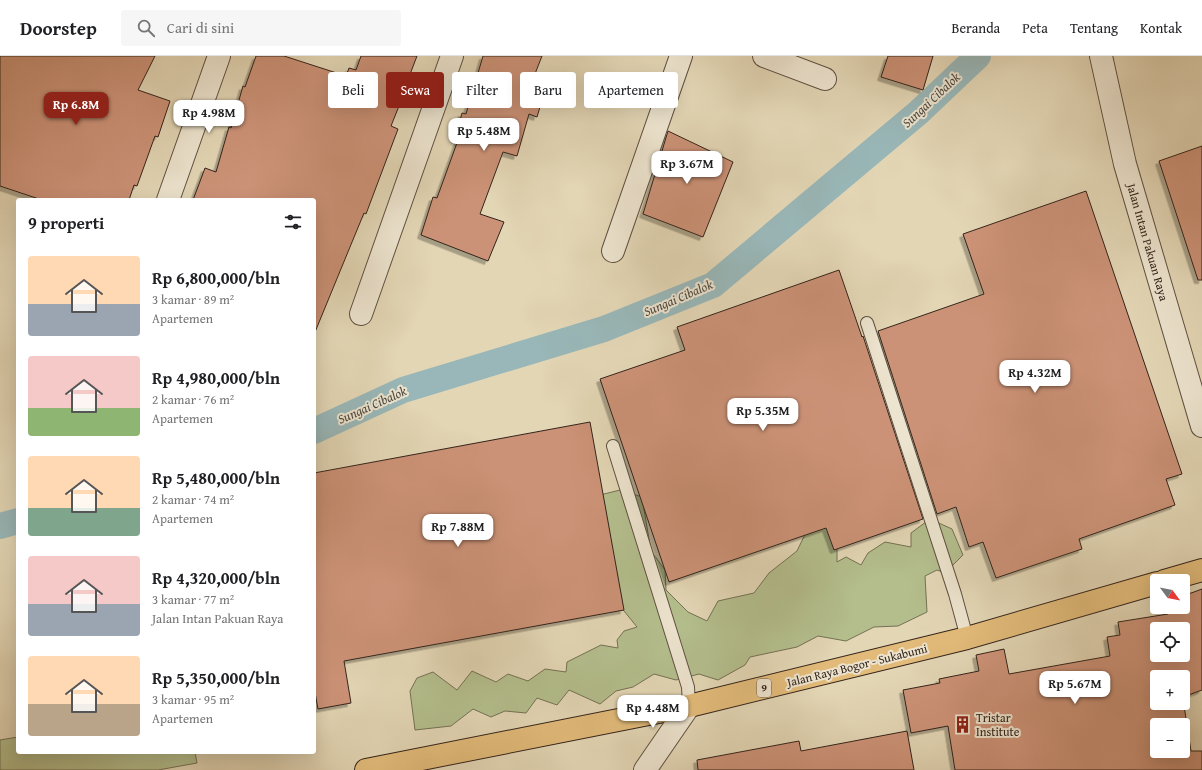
<!DOCTYPE html>
<html lang="id">
<meta charset="utf-8">
<style>
:root{--surface:#fff;--page:#f6f6f6;--text:#202124;--muted:#757577;--line:#e0e0e0;--accent:#8f2418}
body{margin:0;font-family:"Gentium Book Plus",serif;background:var(--page);color:var(--text);height:100vh;display:flex;flex-direction:column;font-size:15px;white-space:nowrap}
*{box-sizing:border-box;margin:0}
p{font-size:13px;color:var(--muted)}
.icon{flex:none;width:22px;height:22px;fill:none;stroke:currentColor;stroke-width:2;stroke-linecap:round;stroke-linejoin:round}
.map{position:relative;flex:1;overflow:hidden}
.panel{position:absolute;left:16px;top:142px;width:300px;height:556px;display:flex;flex-direction:column;background:var(--surface);border-radius:4px;box-shadow:0 4px 16px #0002}
.panel>*{flex:none}
.top-card{position:absolute;left:328px;top:16px;width:380px;height:36px;display:flex;gap:8px}
.needle{width:26px;rotate:122deg}
.fabs{position:absolute;left:1150px;top:518px;display:grid;gap:8px}
.fabs a{display:grid;place-items:center;width:40px;height:40px;border-radius:4px;background:var(--surface);box-shadow:0 4px 16px #0002;font-size:20px}
.price{position:absolute;translate:-50% -34px;padding:0 9px;border-radius:8px;background:#fff;color:#222;font-size:13px;line-height:26px;filter:drop-shadow(0 1px 2px #0008)}
.price::after{content:'';position:absolute;left:50%;top:24px;width:12px;height:9px;margin-left:-6px;background:inherit;clip-path:polygon(0 0,100% 0,50% 100%)}
.price.selected{background:var(--accent);color:#fff}
ul{padding:0;list-style:none}
li{display:flex;align-items:center;gap:12px;height:100px;padding:0 12px}
li span{display:grid;place-items:center;flex:none;width:112px;height:80px;border-radius:4px;color:#555}
li>.icon{margin-inline-start:auto}
span .icon{width:48px;height:48px;fill:#fffc;stroke-width:1}
li b{font-size:17px}
h2{display:flex;justify-content:space-between;align-items:center;height:48px;padding:0 12px;font-size:17px}
.chip{padding:0 14px;border-radius:4px;background:var(--surface);box-shadow:0 4px 16px #0002;font-size:14px;line-height:36px}
.chip.selected{background:var(--accent);color:#fff}
header{display:flex;align-items:center;gap:24px;box-sizing:border-box;height:56px;padding:0 20px;background:var(--surface);border-bottom:1px solid var(--line)}
header strong{font-size:19px}
nav{display:flex;gap:22px;margin-inline-start:auto;font-size:14px}
.search{width:280px;height:36px;background:var(--page);display:flex;align-items:center;gap:10px;box-sizing:border-box;padding:0 14px;border-radius:4px;color:var(--muted);font-size:15px}
.map>svg:first-child{display:block}
.green{fill:#b4be8d;stroke:#747154}
.lines{fill:none;stroke-linecap:round;stroke-linejoin:round}
.canal{stroke:#99b7b8;stroke-width:26}
.building{fill:#cc9277;stroke:#33241b;fill-rule:evenodd;filter:url(#shadow)}
.lane-casing{stroke:#5f5042;stroke-width:14}
.street-casing{stroke:#5f5042;stroke-width:24}
.highway-casing{stroke:#33241b;stroke-width:24}
.lane{stroke:#ede4cf;stroke-width:12}
.street{stroke:#ede4cf;stroke-width:22}
.highway{stroke:#e2bb7a;stroke-width:22}
.labels{text-anchor:middle;dominant-baseline:central;stroke-width:4;stroke-linejoin:round;paint-order:stroke}
.shield{fill:#ede4cf;stroke:#6b5e51;stroke-width:1}
.shield-label{font-size:11px;font-weight:bold;fill:#33241b}
.street-label{font-size:12px;fill:#33241b;stroke:#ede4cf}
.poi-label{font-size:12px;fill:#33241b;stroke:#ede4cf;text-anchor:start}
.water-label{font-size:13px;font-style:italic;fill:#4c4942;stroke:#ede4cf}
</style>
<header>
<strong>Doorstep</strong>
<div class="search"><svg class="icon" aria-label="search" viewBox="0 0 24 24"><circle cx="10" cy="10" r="6"/><path d="M15 15l6 6"/></svg>Cari di sini</div>
<nav><a>Beranda</a><a>Peta</a><a>Tentang</a><a>Kontak</a></nav>
</header>
<div class="map">
<svg width="1202" height="714" viewBox="0 0 1202 714">
<defs>
<filter id="shadow"><feDropShadow dx="-3.5" dy="3.5" stdDeviation="0" flood-color="#0004"/></filter>
</defs>
<rect width="100%" height="100%" fill="#e3d6b5"/>
<filter id="stains"><feTurbulence type="fractalNoise" baseFrequency=".005" numOctaves="4"/><feColorMatrix values="0 0 0 0 .2 0 0 0 0 .09 0 0 0 0 .02 0 0 0 .5 -.17"/></filter>
<radialGradient id="worn" r=".72"><stop offset=".6" stop-color="#630" stop-opacity="0"/><stop offset="1" stop-color="#630" stop-opacity=".3"/></radialGradient>
<!-- green -->
<path class="green" d="M 620,434 L 642,441 L 651,495 L 665,514 L 666,534 L 688,556 L 707,565 L 718,545 L 754,537 L 769,517 L 797,495 L 810,468 L 830,473 L 837,482 L 837,506 L 846,501 L 861,509 L 868,497 L 885,486 L 911,491 L 911,477 L 930,463 L 952,473 L 963,499 L 945,517 L 937,514 L 925,520 L 927,556 L 898,570 L 874,571 L 846,585 L 818,580 L 797,591 L 750,601 L 745,609 L 718,624 L 699,618 L 676,624 L 654,618 L 633,631 L 616,635 L 600,648 L 569,634 L 557,649 L 537,642 L 526,657 L 505,655 L 491,661 L 473,653 L 451,670 L 415,674 L 410,635 L 417,622 L 433,616 L 457,634 L 472,615 L 496,626 L 508,618 L 528,625 L 545,613 L 566,616 L 567,606 L 601,589 L 618,592 L 617,584 L 624,575 L 637,571 L 607,534 L 600,439 Z
M 18,681 L 18,696 L 195,696 L 197,707 L 158,714 L 0,714 L 0,684 Z"/>
<g class="lines">
<!-- canal -->
<path class="canal" d="M 314,375 L 403,334 L 604,273 L 713,229 L 919,56 L 978,0
M 0,470 L 18,465"/>
</g>
<!-- building -->
<path class="building" d="M 0,0 L 155,0 L 138,34 L 170,45 L 158,81 L 155,80 L 137,130 L 134,129 L 129,144 L 42,144 L 0,130 Z
M 256,0 L 284,0 L 346,20 L 349,12 L 356,14 L 361,0 L 417,0 L 404,34 L 405,35 L 391,70 L 398,73 L 366,158 L 364,157 L 315,276 L 314,144 L 193,144 L 205,112 L 216,116 L 229,71 L 231,72 L 243,30 L 245,31 Z
M 483,0 L 542,0 L 533,23 L 547,27 L 537,61 L 529,58 L 517,100 L 503,96 L 480,158 L 504,166 L 488,205 L 421,179 L 433,141 L 437,142 L 458,84 L 455,83 L 462,57 L 466,58 Z
M 888,0 L 933,0 L 923,34 L 881,21 Z
M 668,75 L 733,106 L 703,181 L 643,158 Z
M 1202,90 L 1202,224 L 1198,224 L 1159,105 Z
M 1086,135 L 1182,418 L 1166,423 L 1175,449 L 1079,483 L 1082,493 L 996,522 L 983,486 L 969,491 L 956,451 L 937,458 L 878,275 L 984,238 L 963,178 Z
M 839,214 L 862,281 L 863,280 L 923,463 L 834,494 L 826,472 L 669,526 L 600,323 L 685,294 L 677,271 Z
M 590,366 L 624,554 L 344,605 L 351,647 L 318,653 L 314,631 L 314,417 Z
M 1202,533 L 1202,634 L 1183,641 L 1183,621 L 1157,621 L 1157,647 L 1183,647 L 1183,643 L 1191,695 L 1202,695 L 1202,714 L 955,714 L 948,670 L 911,677 L 903,634 L 940,627 L 939,623 L 979,615 L 976,599 L 1004,593 L 1009,618 L 1110,600 L 1107,581 L 1120,579 L 1118,566 L 1168,558 L 1165,551 L 1183,551 L 1183,540 ZM 1157,573 L 1183,573 L 1183,599 L 1157,599 ZM 1157,669 L 1183,669 L 1183,695 L 1157,695 Z
M 907,675 L 914,714 L 698,714 L 697,704 L 799,685 L 801,695 Z"/>
<g class="lines">
<defs>
<path id="lane" d="M 867,267 L 955,538 L 967,582
M 613,390 L 688,631 L 689,650"/>
<path id="street" d="M 764,0 L 825,23
M 1101,0 L 1125,108 L 1202,370
M 168,144 L 219,0
M 613,195 L 681,0
M 361,258 L 452,0
M 645,714 L 689,650"/>
<path id="highway" d="M 1164,525 L 1202,514
M 366,714 L 689,650 L 967,582 L 1157,527"/>
</defs>
<!-- lane casing -->
<use href="#lane" class="lane-casing"/>
<!-- street casing -->
<use href="#street" class="street-casing"/>
<!-- highway casing -->
<use href="#highway" class="highway-casing"/>
<!-- lane -->
<use href="#lane" class="lane"/>
<!-- street -->
<use href="#street" class="street"/>
<!-- highway -->
<use href="#highway" class="highway"/>
</g>
<!-- icons -->
<defs>
<symbol id="building-bare" viewBox="-9 -9 18 18"><path d="M-4-6H4V6H1V3H-1V6H-4ZM-2.5-4.3h1.7v1.8h-1.7ZM.8-4.3h1.7v1.8H.8ZM-2.5-1h1.7V.8h-1.7ZM.8-1h1.7V.8H.8Z" fill="#8f2418" stroke="#ede4cf" stroke-width="2.5" paint-order="stroke"/></symbol>
</defs>
<g fill-rule="evenodd">
<use href="#building-bare" x="950" y="656" width="25" height="25"/>
</g>
<g class="labels">
<!-- shield labels -->
<rect class="shield" x="757" y="623" width="14" height="18" rx="3"/>
<g class="shield-label">
<text x="764" y="632">9</text>
</g>
<!-- street labels -->
<g class="street-label">
<text transform="translate(1148 186) rotate(74)">Jalan Intan Pakuan Raya</text>
<text transform="translate(857 609) rotate(-14)">Jalan Raya Bogor - Sukabumi</text>
</g>
<!-- poi labels -->
<g class="poi-label">
<text x="976" y="661">Tristar<tspan x="976" dy="14">Institute</tspan></text>
</g>
<!-- water labels -->
<g class="water-label">
<text transform="translate(931 44) rotate(-43)">Sungai Cibalok</text>
<text transform="translate(678 242) rotate(-23)">Sungai Cibalok</text>
<text transform="translate(372 349) rotate(-24)">Sungai Cibalok</text>
</g>
</g>
<rect width="100%" height="100%" filter="url(#stains)"/>
<rect width="100%" height="100%" fill="url(#worn)"/>
</svg>
<div class="fabs">
<a><svg class="needle" viewBox="-14 -14 28 28"><path d="M0-13l5 13h-10z" fill="#e53935"/><path d="M0 13l5-13h-10z" fill="#757577"/></svg></a>
<a><svg class="icon" aria-label="locate" viewBox="0 0 24 24"><circle cx="12" cy="12" r="6"/><path d="M12 2v4M12 18v4M2 12h4M18 12h4"/></svg></a>
<a>+</a>
<a>−</a>
</div>
<b class="price selected" style="left:76px;top:70px">Rp 6.8M</b>
<b class="price" style="left:209px;top:78px">Rp 4.98M</b>
<b class="price" style="left:484px;top:96px">Rp 5.48M</b>
<b class="price" style="left:687px;top:129px">Rp 3.67M</b>
<b class="price" style="left:1035px;top:338px">Rp 4.32M</b>
<b class="price" style="left:763px;top:376px">Rp 5.35M</b>
<b class="price" style="left:458px;top:492px">Rp 7.88M</b>
<b class="price" style="left:1075px;top:649px">Rp 5.67M</b>
<b class="price" style="left:653px;top:673px">Rp 4.48M</b>
<div class="top-card">
<a class="chip">Beli</a>
<a class="chip selected">Sewa</a>
<a class="chip">Filter</a>
<a class="chip">Baru</a>
<a class="chip">Apartemen</a>
</div>
<section class="panel">
<h2>9 properti<svg class="icon" aria-label="filters" viewBox="0 0 24 24"><path d="M4 7h16M4 17h16"/><circle cx="9" cy="7" r="2"/><circle cx="15" cy="17" r="2"/></svg></h2>
<ul>
<li><span style="background:linear-gradient(#ffd9b3 60%,#9aa5b1 0)"><svg class="icon" aria-label="home" viewBox="0 0 24 24"><path d="M3 11l9-7 9 7M6 9v11h12V9"/></svg></span><div><b>Rp 6,800,000/bln</b><p>3 kamar · 89 m²</p><p>Apartemen</p></div></li>
<li><span style="background:linear-gradient(#f6c9c9 65%,#8fb573 0)"><svg class="icon" aria-label="home" viewBox="0 0 24 24"><path d="M3 11l9-7 9 7M6 9v11h12V9"/></svg></span><div><b>Rp 4,980,000/bln</b><p>2 kamar · 76 m²</p><p>Apartemen</p></div></li>
<li><span style="background:linear-gradient(#ffd9b3 65%,#7fa58c 0)"><svg class="icon" aria-label="home" viewBox="0 0 24 24"><path d="M3 11l9-7 9 7M6 9v11h12V9"/></svg></span><div><b>Rp 5,480,000/bln</b><p>2 kamar · 74 m²</p><p>Apartemen</p></div></li>
<li><span style="background:linear-gradient(#f6c9c9 60%,#9aa5b1 0)"><svg class="icon" aria-label="home" viewBox="0 0 24 24"><path d="M3 11l9-7 9 7M6 9v11h12V9"/></svg></span><div><b>Rp 4,320,000/bln</b><p>3 kamar · 77 m²</p><p>Jalan Intan Pakuan Raya</p></div></li>
<li><span style="background:linear-gradient(#ffd9b3 60%,#b9a48a 0)"><svg class="icon" aria-label="home" viewBox="0 0 24 24"><path d="M3 11l9-7 9 7M6 9v11h12V9"/></svg></span><div><b>Rp 5,350,000/bln</b><p>3 kamar · 95 m²</p><p>Apartemen</p></div></li>
</ul>
</section>
</div>
